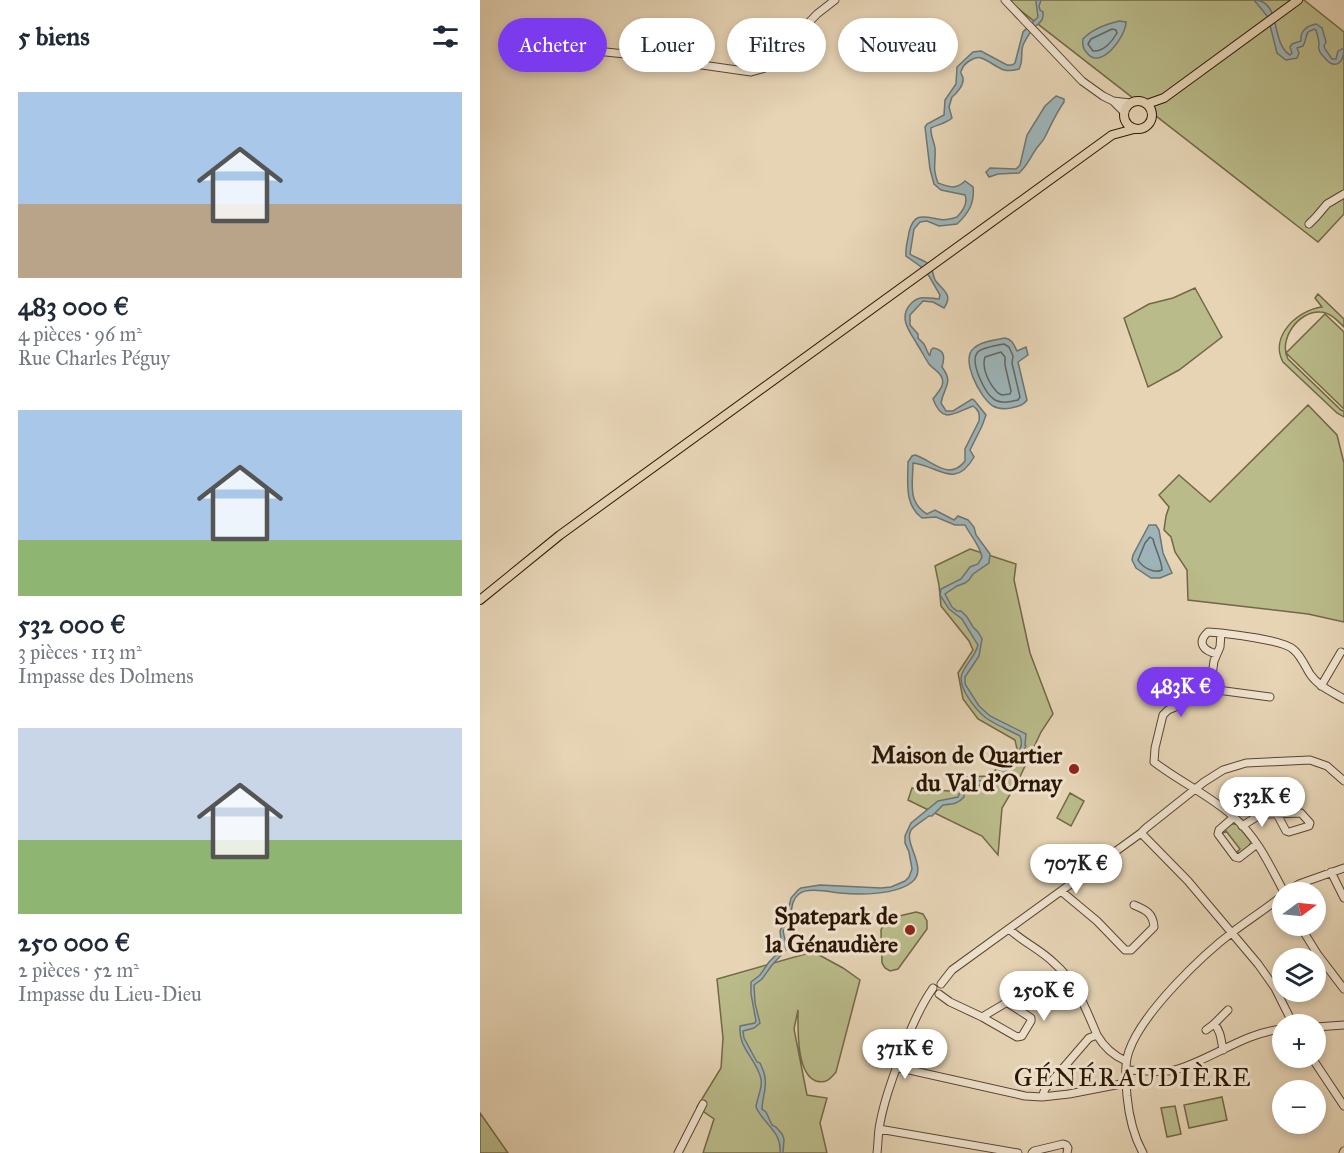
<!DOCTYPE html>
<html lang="fr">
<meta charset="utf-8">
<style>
:root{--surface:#fff;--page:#f6f6f7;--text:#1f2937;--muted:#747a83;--accent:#7c3aed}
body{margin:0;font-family:"IM FELL Great Primer",serif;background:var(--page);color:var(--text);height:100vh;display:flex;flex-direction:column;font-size:22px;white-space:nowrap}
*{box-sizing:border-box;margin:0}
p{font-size:20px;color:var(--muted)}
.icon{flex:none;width:33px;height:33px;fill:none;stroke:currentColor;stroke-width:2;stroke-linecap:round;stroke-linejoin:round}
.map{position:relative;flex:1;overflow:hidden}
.side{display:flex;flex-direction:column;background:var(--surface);width:480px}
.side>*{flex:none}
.banner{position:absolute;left:18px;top:18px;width:570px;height:54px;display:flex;gap:12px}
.needle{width:39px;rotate:75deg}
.fabs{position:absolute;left:792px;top:882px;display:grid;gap:12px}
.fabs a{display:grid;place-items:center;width:54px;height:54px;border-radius:50%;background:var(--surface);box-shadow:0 3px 9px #0003;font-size:30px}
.price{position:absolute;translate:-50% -51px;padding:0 14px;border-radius:21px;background:#fff;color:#222;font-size:20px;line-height:39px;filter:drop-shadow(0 2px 3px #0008)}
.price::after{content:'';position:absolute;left:50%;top:36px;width:18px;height:14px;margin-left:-9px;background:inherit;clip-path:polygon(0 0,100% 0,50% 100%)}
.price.on{background:var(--accent);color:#fff}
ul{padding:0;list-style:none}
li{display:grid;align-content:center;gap:12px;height:318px;padding:0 18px}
li span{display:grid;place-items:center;height:186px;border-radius:0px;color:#555}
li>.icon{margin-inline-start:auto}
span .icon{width:108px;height:108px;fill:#fffc;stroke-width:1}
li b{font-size:26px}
h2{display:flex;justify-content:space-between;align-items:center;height:72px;padding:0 18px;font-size:26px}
.chip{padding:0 21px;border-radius:27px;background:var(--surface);box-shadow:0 3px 9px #0003;font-size:21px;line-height:54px}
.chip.on{background:var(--accent);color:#fff}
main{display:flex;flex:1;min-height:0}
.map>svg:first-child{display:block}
.green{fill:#babb8a;stroke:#726846;stroke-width:1.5}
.water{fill:#9db5ba;stroke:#6f7570;stroke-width:1.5}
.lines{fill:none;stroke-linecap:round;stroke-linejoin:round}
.shore{stroke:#64655e;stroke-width:1.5}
.minor-casing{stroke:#5a452f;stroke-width:9}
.major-casing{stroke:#2b1502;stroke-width:10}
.minor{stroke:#efe3cf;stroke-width:7}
.major{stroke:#e6d4b5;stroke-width:8}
.poi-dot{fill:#8f2418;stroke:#efe3cf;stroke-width:2}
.labels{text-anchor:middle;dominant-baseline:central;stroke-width:6;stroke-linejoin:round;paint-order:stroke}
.poi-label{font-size:24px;font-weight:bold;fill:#2b1502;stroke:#efe3cf;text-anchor:end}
.neighbourhood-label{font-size:26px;letter-spacing:1.5px;fill:#2b1502;stroke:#efe3cf}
</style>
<main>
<section class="side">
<h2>5 biens<svg class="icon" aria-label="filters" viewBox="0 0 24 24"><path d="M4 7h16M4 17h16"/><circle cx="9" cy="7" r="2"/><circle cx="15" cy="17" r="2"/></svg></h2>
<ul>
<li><span style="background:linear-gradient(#a9c7e8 60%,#b9a48a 0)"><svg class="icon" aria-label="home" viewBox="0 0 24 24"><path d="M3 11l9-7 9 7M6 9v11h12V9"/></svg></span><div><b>483 000 €</b><p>4 pièces · 96 m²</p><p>Rue Charles Péguy</p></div></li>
<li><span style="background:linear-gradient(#a9c7e8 70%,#8fb573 0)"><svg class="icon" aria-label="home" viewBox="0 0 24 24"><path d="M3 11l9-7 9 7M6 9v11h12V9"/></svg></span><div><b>532 000 €</b><p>3 pièces · 113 m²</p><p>Impasse des Dolmens</p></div></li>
<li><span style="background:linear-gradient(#c9d6e8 60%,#8fb573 0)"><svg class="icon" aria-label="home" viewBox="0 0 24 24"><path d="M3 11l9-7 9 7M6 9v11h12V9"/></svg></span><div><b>250 000 €</b><p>2 pièces · 52 m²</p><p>Impasse du Lieu-Dieu</p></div></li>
</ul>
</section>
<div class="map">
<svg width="864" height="1153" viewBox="0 0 864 1153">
<rect width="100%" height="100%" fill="#e6d4b5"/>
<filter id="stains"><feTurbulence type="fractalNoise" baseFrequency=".00333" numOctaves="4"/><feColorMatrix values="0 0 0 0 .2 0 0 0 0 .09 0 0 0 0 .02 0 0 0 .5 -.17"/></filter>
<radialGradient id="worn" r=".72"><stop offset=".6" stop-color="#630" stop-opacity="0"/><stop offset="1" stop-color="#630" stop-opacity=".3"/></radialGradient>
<!-- green -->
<path class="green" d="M 527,0 L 824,0 L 864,32 L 864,214 L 838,242 Z
M 715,288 L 742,337 L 699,370 L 668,387 L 644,318 L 669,304 L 693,298 Z
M 838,294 L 864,319 L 864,327 C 858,321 850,312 840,312 C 818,311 798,340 808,359 L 861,410 L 864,411 L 864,417 L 857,413 L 803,362 C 789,336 818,310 842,307 L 835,298 Z
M 845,314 L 864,332 L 864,409 L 806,353 Z
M 828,405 L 857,435 L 864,463 L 864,622 L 828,614 L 708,600 L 707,570 L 695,552 L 691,537 L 684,530 L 686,516 L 689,507 L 679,495 L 699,475 L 730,502 Z
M 490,549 L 536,564 L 534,580 L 550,653 L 573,714 L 561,732 L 538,781 L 522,808 L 518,855 L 502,836 L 428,800 L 432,788 L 469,791 L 486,777 L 509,776 L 537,749 L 535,740 L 498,719 L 483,699 L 478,673 L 493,650 L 489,641 L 461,606 L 459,585 L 455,566 Z
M 590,793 L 604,801 L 591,826 L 577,818 Z
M 751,824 L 757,824 L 771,842 L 769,846 L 760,853 L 756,853 L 760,849 L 746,831 L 742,834 L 742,831 Z
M 436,912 L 443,914 L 447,921 L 447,929 L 418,969 L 410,971 L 405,968 L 402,963 L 401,930 L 404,923 L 411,918 Z
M 330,950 L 363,968 L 380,980 L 356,1072 C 350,1079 346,1084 336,1081 C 316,1074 318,1028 318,1010 L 314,1029 L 327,1095 L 347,1098 L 340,1123 L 347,1153 L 223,1153 L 234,1119 L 217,1107 L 241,1068 L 243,1038 L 237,979 L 329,953 Z
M 742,1097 L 747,1120 L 709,1128 L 704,1105 Z
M 695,1106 L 701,1134 L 687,1137 L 681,1108 Z
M 0,1113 L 28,1153 L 0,1153 Z"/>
<!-- water -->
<path class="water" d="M 557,0 L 561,0 L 559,6 L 560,10 L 563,12 C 564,22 559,22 554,28 C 551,31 545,41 543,45 C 540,53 544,60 539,69 C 520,75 516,63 501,58 C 495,56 484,63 482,69 C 479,74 482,73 483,78 C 484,85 477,93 472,97 L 469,107 L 472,118 C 467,123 457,125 451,128 C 450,135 454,141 455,148 C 456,163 452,168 458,183 C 469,187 476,190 485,181 L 493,187 C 495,203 488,214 477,224 L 459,226 L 447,221 L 440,222 L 434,229 L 430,254 C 435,258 442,259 447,263 C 454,270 452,273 455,280 C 462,290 474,294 464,308 L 453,302 L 443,301 L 430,315 L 430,325 L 438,334 L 438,338 L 444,344 L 449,355 L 450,355 L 451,350 L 453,348 C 465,350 465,357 462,367 C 474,383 464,386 461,403 L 466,411 L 473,411 L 492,399 L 494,400 L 506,415 L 502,426 L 490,450 L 494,457 C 475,490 459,466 433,463 C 433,483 427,502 447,514 L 455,510 L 474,520 L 478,516 L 488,520 L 494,527 L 496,535 L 510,554 L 509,563 L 493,574 L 489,580 L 485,583 L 477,586 L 465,594 L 472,607 L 477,611 L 481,611 L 487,617 L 493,627 L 498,632 L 502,639 L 499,656 L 485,677 L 485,684 L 499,706 L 510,716 L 546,734 L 545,745 L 546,746 L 538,761 L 513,782 L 509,783 L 506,786 C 496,785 482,781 484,797 C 478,804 473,804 463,805 L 452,816 L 449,816 C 444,820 435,825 431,830 C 423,843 449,869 432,882 C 416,895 380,895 360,893 C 350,892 327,887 319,894 C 311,900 312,910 310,919 C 309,924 306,927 303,931 L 306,944 L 306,950 L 292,965 L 282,979 L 274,985 L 275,1003 L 280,1023 L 274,1028 L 263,1031 L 264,1038 L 277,1062 L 280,1063 C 282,1068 285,1073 285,1078 C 287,1088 282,1099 282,1109 L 286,1112 L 292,1125 L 296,1127 L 302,1134 L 304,1139 L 303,1153 L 300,1153 C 302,1131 284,1125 276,1107 C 277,1098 283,1087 281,1079 C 277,1059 258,1049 260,1026 L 275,1023 L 276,1021 L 271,994 L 271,982 L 280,975 L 289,962 L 302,949 L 300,931 L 306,919 L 311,898 L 318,890 L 321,888 L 340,885 L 401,888 L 411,887 L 425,881 L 429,877 L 432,869 L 429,852 L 425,843 L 425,836 L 431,823 L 458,801 L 478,797 C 481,791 481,784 488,781 C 494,779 501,782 508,780 C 514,777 518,771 523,767 C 532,760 546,750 540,736 C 529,730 516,725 506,718 C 496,710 477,687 482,674 C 486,663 495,657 498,645 L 482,619 L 469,609 L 460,595 L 461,589 L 481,579 L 490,567 L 498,564 L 502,557 C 500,546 491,536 485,525 L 475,525 L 456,517 L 442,518 C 424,505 428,482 428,462 L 432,456 L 435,455 C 452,460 469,482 485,461 L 485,449 L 499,421 C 500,414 499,410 493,406 C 474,413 463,425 453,399 C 458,392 465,386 462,378 C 460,372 453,369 449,364 C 445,358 441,350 437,344 C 430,332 419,319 429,306 C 438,294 447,298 459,299 L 460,295 L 449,276 L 440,266 L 426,256 C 425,248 428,240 429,232 C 434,213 442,216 458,219 C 464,221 471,219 477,217 C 483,211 488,203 485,195 L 461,190 L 454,184 L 450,169 L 445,127 L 447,124 L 464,115 L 465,100 L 476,84 L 477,67 L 493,52 L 501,51 L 527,65 L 532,65 L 535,63 L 543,32 L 558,17 L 556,2 Z
M 774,0 C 802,0 790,43 810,55 L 812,53 L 810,47 L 812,44 L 821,41 C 820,31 827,26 836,24 L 842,28 L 846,42 L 844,46 L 845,49 L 852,59 L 856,59 L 858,51 L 864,48 C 864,63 855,71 844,57 C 842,55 839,52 839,49 C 838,47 839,46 839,44 C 839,40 837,34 836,30 L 834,29 L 828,32 C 825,37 826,42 823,46 L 817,48 L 819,53 L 817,58 L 806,60 L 797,53 L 788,17 Z
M 639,21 L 646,22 C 646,36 621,71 607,53 C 603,49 602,45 603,39 C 611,30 627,24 639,21 Z
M 576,96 L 584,99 L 584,102 C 575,115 572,123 565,137 C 563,141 559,145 556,149 C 550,158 547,166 539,173 L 518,174 L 509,177 L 506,172 L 510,168 L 536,169 L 540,165 L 547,135 L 565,106 Z
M 525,338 C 532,339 534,345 537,351 L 546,347 L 548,355 L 538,362 L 547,400 C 543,406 538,406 531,408 C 525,409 518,409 513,406 C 500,398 480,359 494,348 C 501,341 516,340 525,338 Z
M 669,525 L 676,525 L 679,530 L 683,553 L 692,573 L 680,578 L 671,578 L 656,568 L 652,560 L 653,555 Z"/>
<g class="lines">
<!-- shore -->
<path class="shore" d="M 632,29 L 636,30 L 637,33 C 632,42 623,52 613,51 L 608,44 L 611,39 Z
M 524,344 L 529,347 L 533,356 L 532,363 L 540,397 L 538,400 C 531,402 522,404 515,400 C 505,394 490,363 497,353 C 500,348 518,345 524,344 Z
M 521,352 L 525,357 L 525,365 L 531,391 L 530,394 L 522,395 L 518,393 C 510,385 501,369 505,357 Z
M 670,537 L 673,539 C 675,549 682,561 682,570 C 674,574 662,567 658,560 L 665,543 Z"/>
<defs>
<path id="minor" d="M 525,0 L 602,81 L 623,96 L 633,101 L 650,103
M 68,46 L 145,54 L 271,72 L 285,68 L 337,14 L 355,0
M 633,101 L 644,112
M 829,224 L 836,217 L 847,204 L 864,194
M 741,633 C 756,635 804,640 814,650 C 821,656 825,666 830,674 C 838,686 852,692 864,699
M 737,654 C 724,651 716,643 728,632 L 741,633 L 740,647 L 734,661 L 730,689 L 723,695 L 688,710 L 683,715 L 675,748 L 674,762 C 700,782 731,796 755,818 C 778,839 790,866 804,892
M 841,686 L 861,652
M 730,689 L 790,697
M 754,817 L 739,830 L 738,834 L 755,857 L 759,858 L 777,844
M 762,826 L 778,816 L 788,814 L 821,813 L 830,823 L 829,826 L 809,832 L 806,831 L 797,814
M 661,833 L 708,881 L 778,964 L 795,988 L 813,1024
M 851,872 L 864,898
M 581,891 L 617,921 L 645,950 L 651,950 L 674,927 C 673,913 666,910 654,905
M 806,892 L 819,884 L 864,868
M 820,926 L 838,955 L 864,989
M 529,929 C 543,942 561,950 574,963 C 596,982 606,1009 617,1035
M 461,984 L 472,970 L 661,833 L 666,828 L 724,782 L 743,770 L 766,763 L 830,760 L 847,766 L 864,781
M 459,994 L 470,1002 L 502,1017 L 537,1037 L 542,1036 L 551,1021 L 551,1018 L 528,1003 L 524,1004 L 502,1017
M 734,1024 C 741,1031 741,1040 743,1050
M 836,1027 L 864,1025
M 726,1030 L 734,1024 L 748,1010
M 832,1058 L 864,1106
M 416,1067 L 545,1096 L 562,1097
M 646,1070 C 663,1070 682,1074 698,1069 C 734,1058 764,1033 802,1029
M 646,1083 L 589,1094 L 562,1097 L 565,1089 L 609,1038 L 617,1035 C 624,1047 634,1056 646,1061
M 399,1129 L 538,1153
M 198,1153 L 223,1104
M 397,1153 C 398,1145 398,1137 399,1129 C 403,1103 413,1077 422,1052 C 430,1030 439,1008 453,988
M 552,1153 L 554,1151 L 583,1144 L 586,1145 L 588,1148 L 587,1153
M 663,1153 C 653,1135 649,1117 647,1096 C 646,1082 644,1065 649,1051 C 662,1013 722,955 754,931 C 770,919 787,908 802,896
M 863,1153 L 864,1151"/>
<path id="major" d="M644 115a14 14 0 1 1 28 0a14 14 0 1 1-28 0Z
M 667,104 L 684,98 L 818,0
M 0,600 L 80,535 L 632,135 L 654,129"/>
</defs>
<!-- minor casing -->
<use href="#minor" class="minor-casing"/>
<!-- major casing -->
<use href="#major" class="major-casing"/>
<!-- minor -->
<use href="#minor" class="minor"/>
<!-- major -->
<use href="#major" class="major"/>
</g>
<!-- markers -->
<g class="poi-dot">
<circle cx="594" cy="769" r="6"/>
<circle cx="430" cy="930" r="6"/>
</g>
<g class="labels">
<!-- poi labels -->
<g class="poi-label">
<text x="582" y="755">Maison de Quartier<tspan x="582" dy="28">du Val d'Ornay</tspan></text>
<text x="418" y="916">Spatepark de<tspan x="418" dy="28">la Génaudière</tspan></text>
</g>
<!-- neighbourhood labels -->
<g class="neighbourhood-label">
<text x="653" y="1077">GÉNÉRAUDIÈRE</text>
</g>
</g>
<rect width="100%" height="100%" filter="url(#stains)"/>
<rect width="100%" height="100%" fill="url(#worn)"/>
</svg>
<div class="fabs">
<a><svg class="needle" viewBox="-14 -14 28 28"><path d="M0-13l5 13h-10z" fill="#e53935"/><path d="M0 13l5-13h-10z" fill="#747a83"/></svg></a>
<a><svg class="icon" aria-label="layers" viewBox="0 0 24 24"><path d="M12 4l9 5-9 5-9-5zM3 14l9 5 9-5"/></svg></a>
<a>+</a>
<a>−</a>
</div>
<b class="price on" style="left:701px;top:718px">483K €</b>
<b class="price" style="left:782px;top:828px">532K €</b>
<b class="price" style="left:596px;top:895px">707K €</b>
<b class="price" style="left:564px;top:1022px">250K €</b>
<b class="price" style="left:425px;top:1080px">371K €</b>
<div class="banner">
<a class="chip on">Acheter</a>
<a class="chip">Louer</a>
<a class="chip">Filtres</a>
<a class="chip">Nouveau</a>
</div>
</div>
</main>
